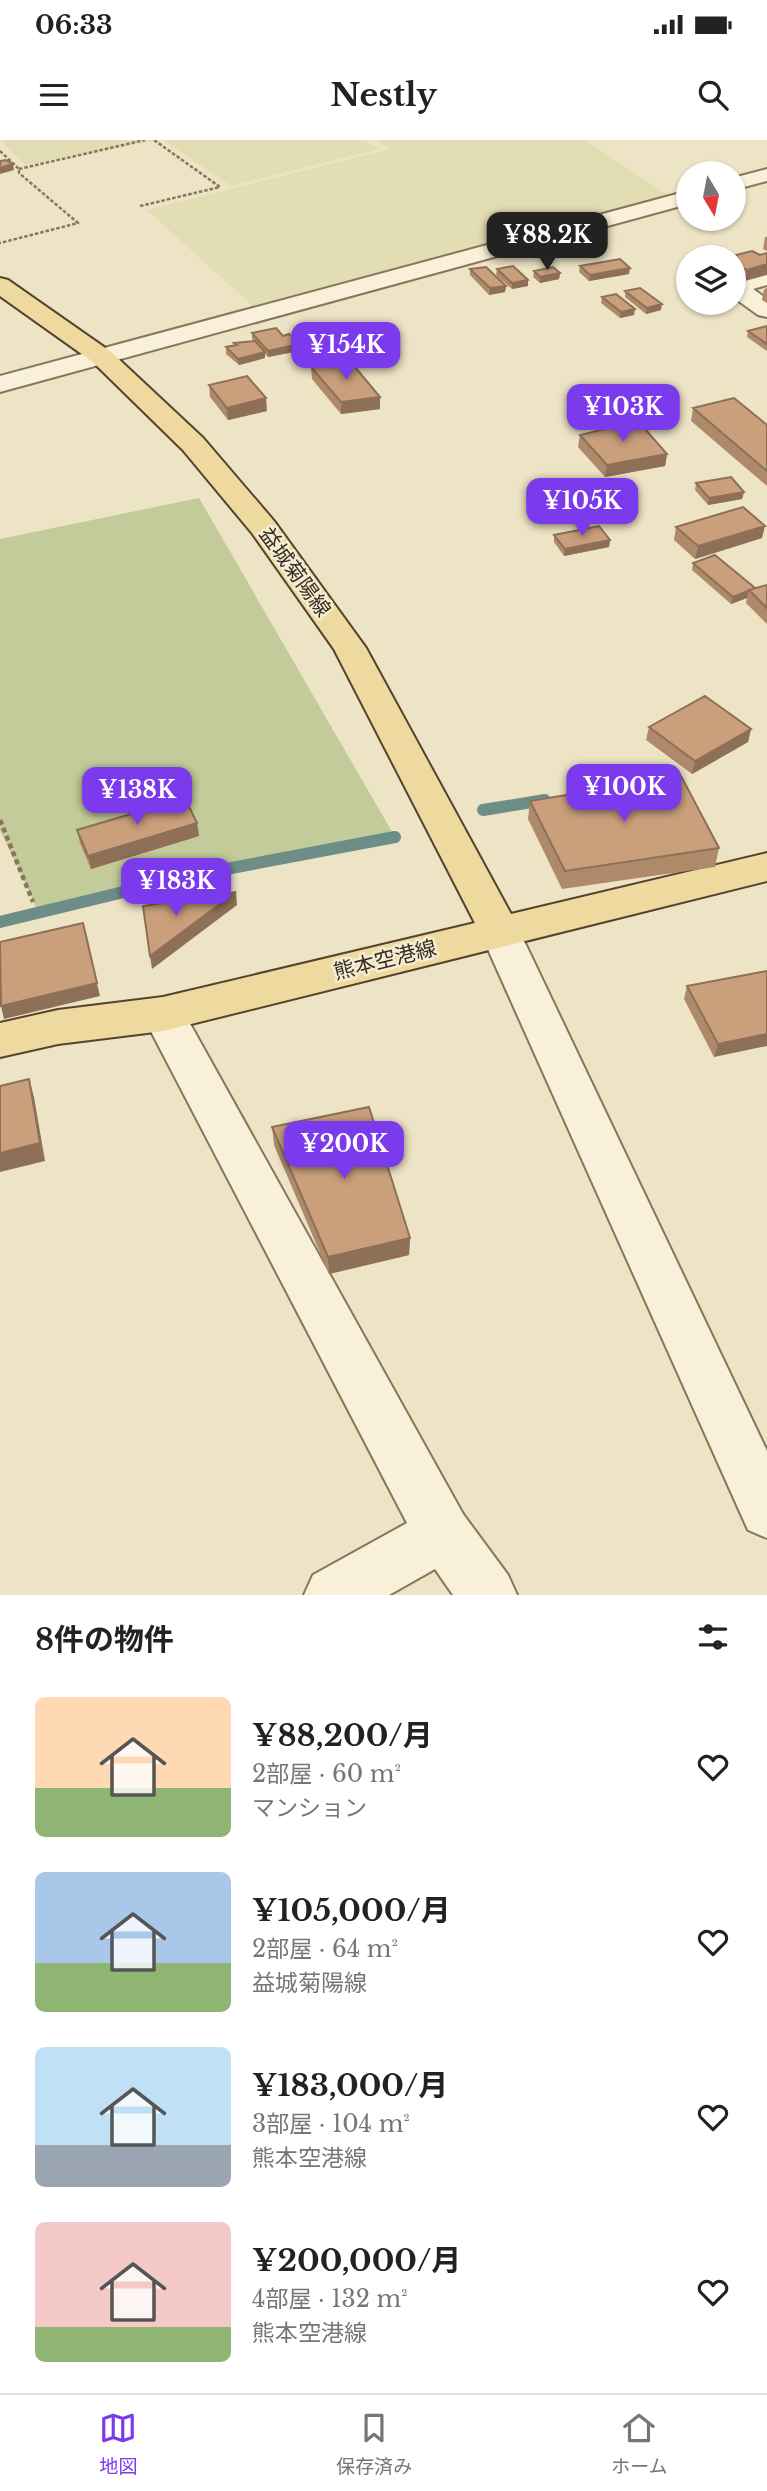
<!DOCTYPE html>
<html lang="ja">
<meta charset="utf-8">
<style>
:root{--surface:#fff;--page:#f6f6f6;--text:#222;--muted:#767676;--line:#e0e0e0;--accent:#7c3aed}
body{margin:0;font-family:"Libre Baskerville","Noto Sans JP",serif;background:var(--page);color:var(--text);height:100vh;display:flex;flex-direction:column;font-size:26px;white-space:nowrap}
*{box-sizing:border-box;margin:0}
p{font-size:23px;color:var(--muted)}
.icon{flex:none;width:38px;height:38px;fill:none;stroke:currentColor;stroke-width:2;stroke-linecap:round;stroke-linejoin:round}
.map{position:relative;height:1455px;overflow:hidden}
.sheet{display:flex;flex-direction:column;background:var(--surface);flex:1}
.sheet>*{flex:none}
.needle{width:46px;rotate:170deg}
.buttons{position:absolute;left:676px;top:21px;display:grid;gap:14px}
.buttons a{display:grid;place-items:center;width:70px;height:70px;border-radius:50%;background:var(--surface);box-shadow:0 2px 5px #0004;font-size:35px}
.price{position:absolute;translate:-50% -60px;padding:0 16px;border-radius:14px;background:var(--accent);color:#fff;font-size:23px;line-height:46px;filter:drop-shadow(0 2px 4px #0008)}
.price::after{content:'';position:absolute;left:50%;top:42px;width:21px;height:16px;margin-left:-10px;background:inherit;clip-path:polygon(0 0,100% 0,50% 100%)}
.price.selected{background:#222;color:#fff}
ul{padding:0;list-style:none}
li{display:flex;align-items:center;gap:21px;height:175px;padding:0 35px}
li span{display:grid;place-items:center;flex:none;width:196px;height:140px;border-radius:10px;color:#555}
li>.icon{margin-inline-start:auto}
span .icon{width:84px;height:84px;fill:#fffc;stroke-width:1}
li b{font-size:30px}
h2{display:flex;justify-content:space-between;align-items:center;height:84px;padding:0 35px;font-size:30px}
.status{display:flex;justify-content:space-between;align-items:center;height:49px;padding:0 35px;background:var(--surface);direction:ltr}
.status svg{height:19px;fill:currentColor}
header{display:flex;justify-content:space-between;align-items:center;height:91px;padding:0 35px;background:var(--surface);font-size:32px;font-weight:800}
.tabs{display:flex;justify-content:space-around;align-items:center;height:98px;border-top:2px solid var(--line);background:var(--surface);font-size:19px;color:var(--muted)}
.tabs a{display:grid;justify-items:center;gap:4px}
.tabs .selected{color:var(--accent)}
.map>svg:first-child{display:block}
.farmland{fill:#e2ddb3}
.green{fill:#c2cb99}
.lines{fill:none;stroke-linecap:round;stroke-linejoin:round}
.stream{stroke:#6d8e88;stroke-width:12}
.minor-casing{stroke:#87755c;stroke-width:4}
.major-casing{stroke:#554330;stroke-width:4}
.path-far1{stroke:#87755c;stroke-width:2.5;stroke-dasharray:3.5 2;stroke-linecap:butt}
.path{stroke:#87755c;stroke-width:4.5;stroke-dasharray:5 3.5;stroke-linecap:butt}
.minor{fill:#f8f0d8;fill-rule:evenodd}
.major{fill:#eeda9e;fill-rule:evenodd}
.wall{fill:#ae8a6b}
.shaded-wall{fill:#8d7057}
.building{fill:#caa07c;stroke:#8d7057;stroke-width:2}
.labels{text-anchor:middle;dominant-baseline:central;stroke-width:5;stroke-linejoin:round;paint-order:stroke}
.street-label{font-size:21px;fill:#382c1f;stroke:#f4edd4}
</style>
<div class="status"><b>06:33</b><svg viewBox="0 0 49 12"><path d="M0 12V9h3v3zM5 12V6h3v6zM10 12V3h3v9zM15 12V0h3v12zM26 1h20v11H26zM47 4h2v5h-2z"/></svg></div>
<header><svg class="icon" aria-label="menu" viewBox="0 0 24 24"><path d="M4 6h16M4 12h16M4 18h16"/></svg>Nestly<svg class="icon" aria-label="search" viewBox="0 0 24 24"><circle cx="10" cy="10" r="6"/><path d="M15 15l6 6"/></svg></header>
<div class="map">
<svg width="767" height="1455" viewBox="0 0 767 1455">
<rect width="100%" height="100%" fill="#ede3c5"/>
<!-- farmland -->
<path class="farmland" d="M 0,0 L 161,0 L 25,25 Z
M 163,0 L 364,0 L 379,9 L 387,7 L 377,0 L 585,0 L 671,57 L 257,170 L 147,70 L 391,9 L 388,7 L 231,46 Z"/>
<!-- green -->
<path class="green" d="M 199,358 L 395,697 L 38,771 L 0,690 L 0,399 Z"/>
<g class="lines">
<!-- stream -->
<path class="stream" d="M 483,670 L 545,660
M 0,782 L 194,735 L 395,697"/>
<defs>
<path id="minor" d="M 767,29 L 767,41 L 733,50 L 733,38 Z
M 688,51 L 688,64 L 0,252 L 0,236 Z
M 767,131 L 767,145 L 753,149 L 767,159 L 767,177 L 758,175 L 733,157 L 733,140 Z
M 506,790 L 520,794 L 526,805 L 767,1311 L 767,1398 L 748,1390 L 486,805 L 492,794 Z
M 163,857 L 178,862 L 463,1374 L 508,1435 L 517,1455 L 453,1455 L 435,1429 L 389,1455 L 304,1455 L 313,1435 L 407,1383 L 142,874 L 148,862 Z"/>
<path id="major" d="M 0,138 L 8,140 L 111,212 L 203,298 L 274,381 L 366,508 L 511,774 L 767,713 L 767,741 L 163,891 L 58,904 L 0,917 L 0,883 L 58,870 L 163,857 L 475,783 L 334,509 L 252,393 L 183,310 L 93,222 L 0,156 Z"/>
</defs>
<!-- minor casing -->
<use href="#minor" class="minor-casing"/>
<!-- major casing -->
<use href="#major" class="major-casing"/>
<!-- path-far1 -->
<path class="path-far1" d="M 0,11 L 19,29 L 19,33 L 78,83 L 0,103
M 19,29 L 145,0
M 140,66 L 220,47 L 154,0"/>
<!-- path -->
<path class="path" d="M 0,680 L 33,762"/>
<!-- minor -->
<use href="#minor" class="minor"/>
<!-- major -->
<use href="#major" class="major"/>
</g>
<!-- wall -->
<path class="wall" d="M 765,97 L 767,97 L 767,111 L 763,109 Z
M 760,115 L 745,141 L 733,134 L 733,117 Z
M 580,126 L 629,134 L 589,141 L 579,132 Z
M 470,129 L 506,146 L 505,152 L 489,155 L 470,135 Z
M 497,129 L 528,146 L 512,149 L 496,135 Z
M 534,131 L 560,133 L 559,139 L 540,143 L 533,137 Z
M 767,148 L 767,163 L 762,160 L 764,149 Z
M 625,151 L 661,170 L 646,174 L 625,157 Z
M 602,157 L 634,175 L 620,178 L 601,163 Z
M 767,186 L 767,211 L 747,197 L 748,191 Z
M 252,193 L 283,196 L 299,204 L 299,211 L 268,217 L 265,214 L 265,218 L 239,225 L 226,214 L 226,207 L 234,206 L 234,203 L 254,201 L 252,199 Z
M 311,227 L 380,269 L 341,274 L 312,239 Z
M 209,245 L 267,271 L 228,280 L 210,257 Z
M 693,268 L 767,285 L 767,346 L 691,281 Z
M 580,295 L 667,314 L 665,326 L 605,337 L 578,307 Z
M 696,343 L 744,352 L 742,359 L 708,365 L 695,350 Z
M 676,387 L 762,398 L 695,419 L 674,400 Z
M 554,395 L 610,400 L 609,407 L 564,416 L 554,402 Z
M 693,423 L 755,448 L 767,445 L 767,484 L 746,463 L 747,458 L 731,464 L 692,430 Z
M 649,587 L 751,589 L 748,602 L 692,634 L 646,600 Z
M 530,661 L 719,708 L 715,727 L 562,749 L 528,679 Z
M 197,683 L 199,696 L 91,729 L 80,703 L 77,690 Z
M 767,831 L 714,917 L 684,859 L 687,846 Z
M 272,987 L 410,1098 L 409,1115 L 329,1134 L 274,1005 Z"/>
<!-- shaded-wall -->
<path class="shaded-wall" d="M 13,24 L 14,30 L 0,34 L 0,28 Z
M 767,124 L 767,135 L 745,141 L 747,130 Z
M 630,128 L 629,134 L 589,141 L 590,135 Z
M 560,133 L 559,139 L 540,143 L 540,137 Z
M 528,140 L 528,146 L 512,149 L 512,143 Z
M 506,146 L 505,152 L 489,155 L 490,148 Z
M 662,164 L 661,170 L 646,174 L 647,168 Z
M 635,169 L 634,175 L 620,178 L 621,172 Z
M 299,204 L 299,211 L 268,217 L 268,211 Z
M 265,212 L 265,218 L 239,225 L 238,219 Z
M 380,257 L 380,269 L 341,274 L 341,262 Z
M 266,258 L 267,271 L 228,280 L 227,268 Z
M 667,314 L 665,326 L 605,337 L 607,325 Z
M 744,352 L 742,359 L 708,365 L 709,358 Z
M 765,386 L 762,398 L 695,419 L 698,406 Z
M 610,400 L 609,407 L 564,416 L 565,409 Z
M 748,452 L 747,458 L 731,464 L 733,457 Z
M 751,589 L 748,602 L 692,634 L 695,621 Z
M 197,683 L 199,696 L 91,729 L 88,716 Z
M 236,752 L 237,765 L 152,829 L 150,816 Z
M 97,843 L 100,856 L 4,879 L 1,866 Z
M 767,894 L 767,906 L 714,917 L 718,904 Z
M 29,939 L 34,957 L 45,1021 L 0,1032 L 0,1013 Z
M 410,1098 L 409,1115 L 329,1134 L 328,1117 Z"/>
<!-- building -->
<path class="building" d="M 6,20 L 13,24 L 0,28 L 0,21 Z
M 752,111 L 760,115 L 767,113 L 767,124 L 747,130 L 733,122 L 733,117 L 728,117 Z
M 620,119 L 630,128 L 590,135 L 580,126 Z
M 513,126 L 528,140 L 512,143 L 497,129 Z
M 486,127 L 506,146 L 490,148 L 470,129 Z
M 553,127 L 560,133 L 540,137 L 534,131 Z
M 640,148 L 662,164 L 647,168 L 625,151 Z
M 616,154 L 635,169 L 621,172 L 602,157 Z
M 767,186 L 767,204 L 748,191 Z
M 276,188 L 283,196 L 289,194 L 299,204 L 268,211 L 252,193 Z
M 255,201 L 265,212 L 238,219 L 226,207 L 237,205 L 234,203 Z
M 350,221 L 380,257 L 341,262 L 311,227 Z
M 247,236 L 266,258 L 227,268 L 209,245 Z
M 734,258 L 767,285 L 767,331 L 693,268 Z
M 638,281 L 667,314 L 607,325 L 580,295 Z
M 731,337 L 744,352 L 709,358 L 696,343 Z
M 743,367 L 765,386 L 698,406 L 676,387 Z
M 599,386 L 610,400 L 565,409 L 554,395 Z
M 715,415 L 755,448 L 733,457 L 693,423 Z
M 767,445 L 767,468 L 749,450 Z
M 705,556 L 751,589 L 695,621 L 649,587 Z
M 681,636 L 719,708 L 565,731 L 530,661 Z
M 185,658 L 197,683 L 88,716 L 77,690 Z
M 236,752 L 150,816 L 143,766 Z
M 83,783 L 97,843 L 1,866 L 0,802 Z
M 767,831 L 767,894 L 718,904 L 687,846 Z
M 29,939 L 40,1003 L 0,1013 L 0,946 Z
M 369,967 L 410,1098 L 328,1117 L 272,987 Z"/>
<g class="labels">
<!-- street labels -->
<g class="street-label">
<text transform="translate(295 432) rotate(54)">益城菊陽線</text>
<text transform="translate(385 820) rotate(-14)">熊本空港線</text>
</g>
</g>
</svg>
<div class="buttons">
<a><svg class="needle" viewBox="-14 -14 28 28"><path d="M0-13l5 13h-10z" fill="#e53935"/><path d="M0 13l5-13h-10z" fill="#767676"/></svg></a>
<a><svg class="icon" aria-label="layers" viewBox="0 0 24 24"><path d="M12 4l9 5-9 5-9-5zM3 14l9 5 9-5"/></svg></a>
</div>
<b class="price selected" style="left:547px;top:132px">¥88.2K</b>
<b class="price" style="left:346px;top:242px">¥154K</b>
<b class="price" style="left:623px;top:304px">¥103K</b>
<b class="price" style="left:582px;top:398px">¥105K</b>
<b class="price" style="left:624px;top:684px">¥100K</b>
<b class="price" style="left:137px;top:687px">¥138K</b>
<b class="price" style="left:176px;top:778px">¥183K</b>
<b class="price" style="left:344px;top:1041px">¥200K</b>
</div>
<section class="sheet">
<h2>8件の物件<svg class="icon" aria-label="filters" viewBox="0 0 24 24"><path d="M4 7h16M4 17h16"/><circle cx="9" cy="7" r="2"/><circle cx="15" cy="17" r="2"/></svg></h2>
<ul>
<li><span style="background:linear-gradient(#ffd9b3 65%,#8fb573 0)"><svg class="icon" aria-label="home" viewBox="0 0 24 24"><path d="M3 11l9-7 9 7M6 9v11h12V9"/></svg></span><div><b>¥88,200/月</b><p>2部屋 · 60 m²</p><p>マンション</p></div><svg class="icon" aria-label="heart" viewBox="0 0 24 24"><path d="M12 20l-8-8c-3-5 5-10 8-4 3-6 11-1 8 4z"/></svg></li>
<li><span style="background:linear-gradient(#a9c7e8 65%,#8fb573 0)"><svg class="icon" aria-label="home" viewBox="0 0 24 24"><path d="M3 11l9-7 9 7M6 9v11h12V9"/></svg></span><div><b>¥105,000/月</b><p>2部屋 · 64 m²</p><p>益城菊陽線</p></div><svg class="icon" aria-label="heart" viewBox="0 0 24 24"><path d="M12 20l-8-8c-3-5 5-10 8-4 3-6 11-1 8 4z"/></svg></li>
<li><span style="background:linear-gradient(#bfe0f5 70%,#9aa5b1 0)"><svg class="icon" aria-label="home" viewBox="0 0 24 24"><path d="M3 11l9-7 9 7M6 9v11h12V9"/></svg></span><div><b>¥183,000/月</b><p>3部屋 · 104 m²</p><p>熊本空港線</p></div><svg class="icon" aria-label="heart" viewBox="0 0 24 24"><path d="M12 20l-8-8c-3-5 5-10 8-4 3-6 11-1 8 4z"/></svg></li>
<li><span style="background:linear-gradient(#f6c9c9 75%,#8fb573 0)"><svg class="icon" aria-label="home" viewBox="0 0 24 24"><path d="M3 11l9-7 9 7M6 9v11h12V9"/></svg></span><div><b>¥200,000/月</b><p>4部屋 · 132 m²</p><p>熊本空港線</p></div><svg class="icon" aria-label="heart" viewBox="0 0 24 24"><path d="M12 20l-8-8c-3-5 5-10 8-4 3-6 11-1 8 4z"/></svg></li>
</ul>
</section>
<nav class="tabs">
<a class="selected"><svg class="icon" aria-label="map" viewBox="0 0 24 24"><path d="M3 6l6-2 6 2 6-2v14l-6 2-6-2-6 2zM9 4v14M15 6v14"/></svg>地図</a>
<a><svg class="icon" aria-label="saved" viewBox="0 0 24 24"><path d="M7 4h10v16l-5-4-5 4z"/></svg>保存済み</a>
<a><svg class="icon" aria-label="home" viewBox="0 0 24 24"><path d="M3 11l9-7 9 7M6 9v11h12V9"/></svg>ホーム</a>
</nav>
